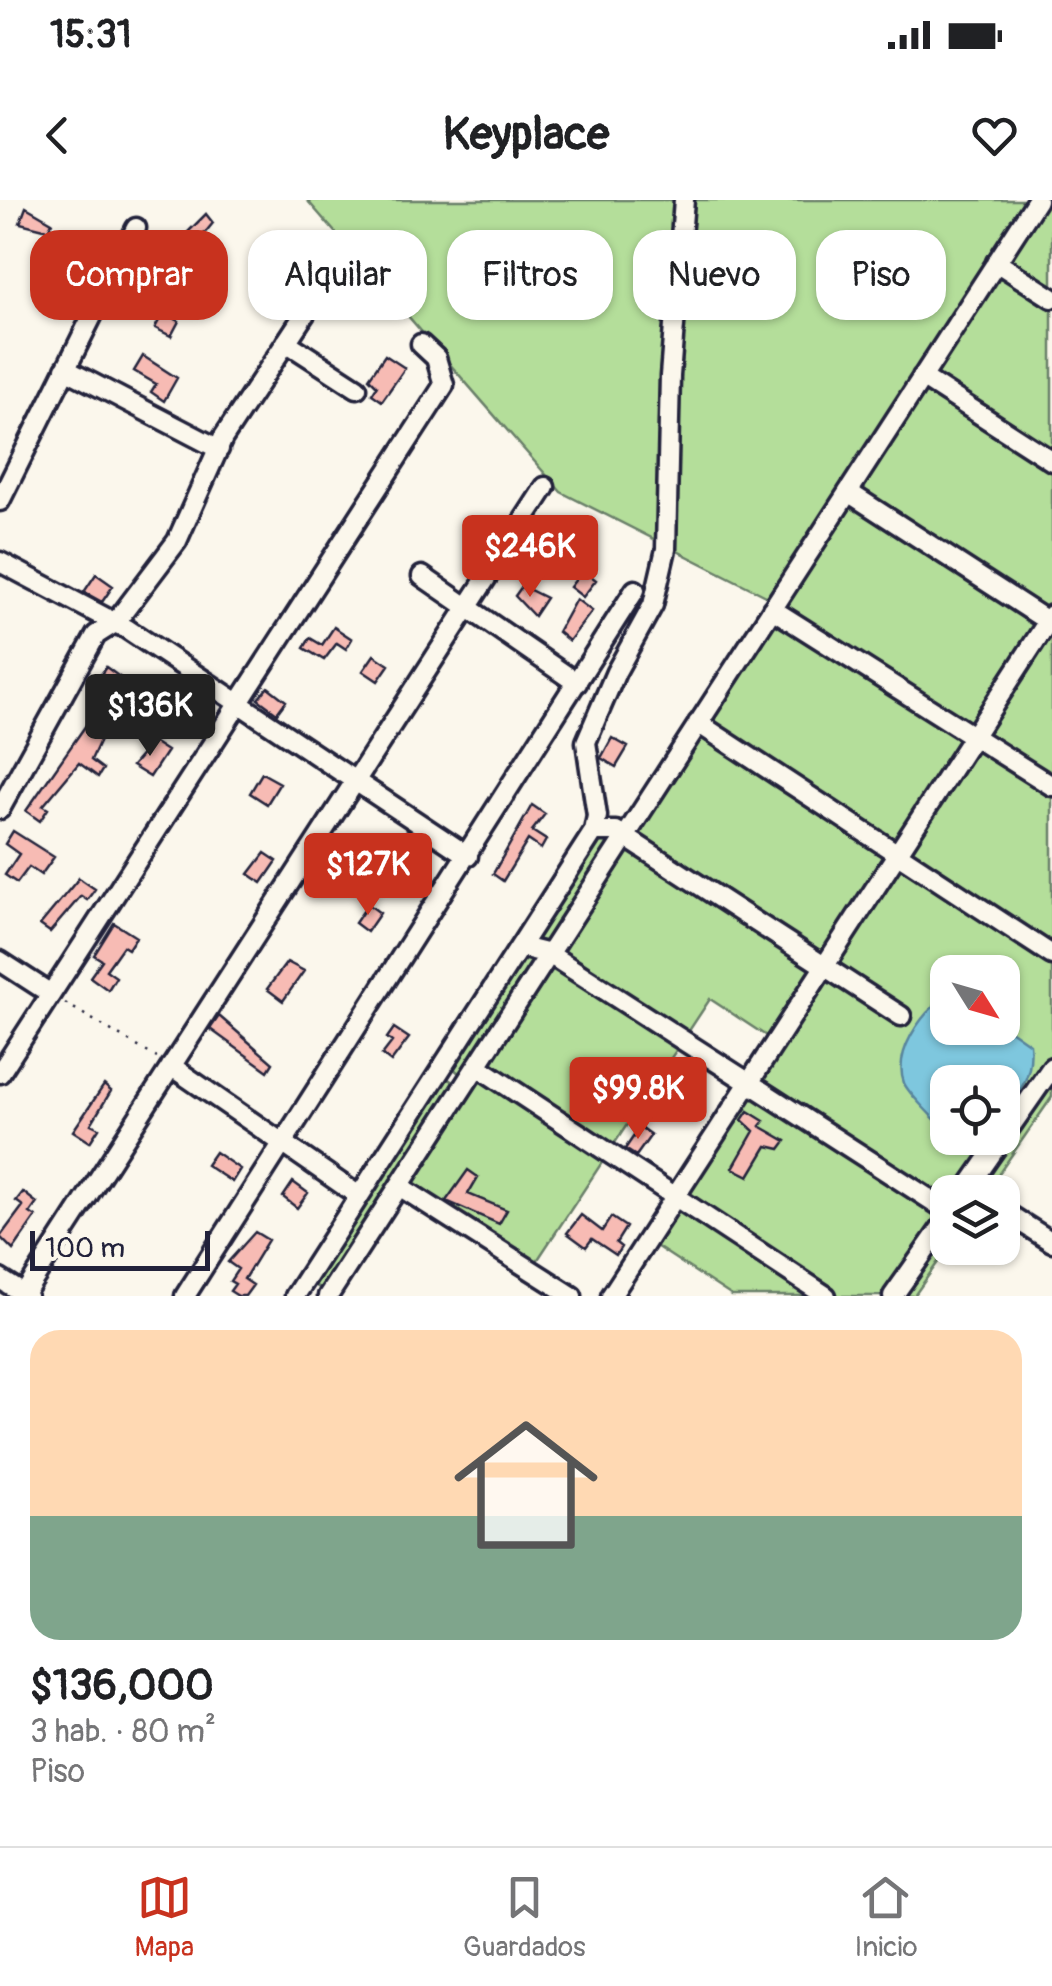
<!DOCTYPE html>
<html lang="es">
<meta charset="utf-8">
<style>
:root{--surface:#fff;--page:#f2f2f2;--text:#202124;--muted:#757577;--line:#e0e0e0;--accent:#c8321e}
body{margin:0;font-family:Pangolin,sans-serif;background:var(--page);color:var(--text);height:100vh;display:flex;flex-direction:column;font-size:38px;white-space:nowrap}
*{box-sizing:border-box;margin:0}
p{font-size:32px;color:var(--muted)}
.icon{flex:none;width:55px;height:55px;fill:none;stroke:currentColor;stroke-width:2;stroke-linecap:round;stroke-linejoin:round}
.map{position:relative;height:1096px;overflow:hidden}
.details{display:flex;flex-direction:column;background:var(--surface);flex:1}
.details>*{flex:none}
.top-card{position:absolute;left:30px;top:30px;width:992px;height:90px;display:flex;gap:20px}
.needle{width:65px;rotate:127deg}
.controls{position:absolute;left:930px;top:755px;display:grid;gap:20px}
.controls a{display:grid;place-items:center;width:90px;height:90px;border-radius:20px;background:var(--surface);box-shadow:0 2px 8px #0004;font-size:50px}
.scale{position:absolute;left:30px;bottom:25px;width:180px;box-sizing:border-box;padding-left:10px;border:5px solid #22223b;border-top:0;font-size:28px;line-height:35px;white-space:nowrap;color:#22223b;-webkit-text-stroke:8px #fbf7ec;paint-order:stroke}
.price{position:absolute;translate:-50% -85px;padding:0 22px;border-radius:10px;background:var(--accent);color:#fff;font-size:32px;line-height:65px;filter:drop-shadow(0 2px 5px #0008)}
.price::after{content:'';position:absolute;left:50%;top:60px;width:30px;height:22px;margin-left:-15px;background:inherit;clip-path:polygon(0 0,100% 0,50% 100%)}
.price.on{background:#222;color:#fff}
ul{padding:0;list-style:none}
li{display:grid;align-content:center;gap:20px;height:530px;padding:0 30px}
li+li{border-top:2px solid var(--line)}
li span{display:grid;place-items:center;height:310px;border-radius:30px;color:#555}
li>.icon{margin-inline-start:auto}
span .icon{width:180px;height:180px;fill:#fffc;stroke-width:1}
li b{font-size:42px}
.tag{padding:0 35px;border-radius:30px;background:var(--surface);box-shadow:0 2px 8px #0004;font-size:35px;line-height:90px}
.tag.on{background:var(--accent);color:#fff}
.status{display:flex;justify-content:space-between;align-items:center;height:70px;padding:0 50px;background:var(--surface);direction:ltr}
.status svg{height:28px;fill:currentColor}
header{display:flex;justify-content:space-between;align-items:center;height:130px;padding:0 30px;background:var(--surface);font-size:45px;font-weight:700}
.tabs{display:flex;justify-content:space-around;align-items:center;height:140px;border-top:2px solid var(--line);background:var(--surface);font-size:28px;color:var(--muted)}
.tabs a{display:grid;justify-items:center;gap:5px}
.tabs .on{color:var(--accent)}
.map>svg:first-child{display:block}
.green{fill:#b4de9a;stroke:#6b806a;stroke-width:2.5;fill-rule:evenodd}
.water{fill:#7ec7de;stroke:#59859d;stroke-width:2.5}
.building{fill:#f7bbb4;stroke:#22223b;stroke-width:2.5}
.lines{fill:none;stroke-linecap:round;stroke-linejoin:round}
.minor-casing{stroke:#22223b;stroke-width:25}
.path{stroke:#22223b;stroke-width:2.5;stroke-dasharray:2.5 8;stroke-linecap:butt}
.minor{stroke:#fbf7ec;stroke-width:18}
</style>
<div class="status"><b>15:31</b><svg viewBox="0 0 49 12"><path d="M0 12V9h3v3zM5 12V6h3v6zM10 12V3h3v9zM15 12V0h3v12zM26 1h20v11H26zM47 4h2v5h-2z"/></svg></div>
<header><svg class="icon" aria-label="back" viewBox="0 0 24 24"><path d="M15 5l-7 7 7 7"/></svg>Keyplace<svg class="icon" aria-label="heart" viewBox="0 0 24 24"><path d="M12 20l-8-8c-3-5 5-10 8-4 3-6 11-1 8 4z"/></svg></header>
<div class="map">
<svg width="1052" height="1096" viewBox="0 0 1052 1096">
<rect width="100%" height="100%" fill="#fbf7ec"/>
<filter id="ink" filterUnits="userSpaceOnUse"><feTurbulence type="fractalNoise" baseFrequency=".01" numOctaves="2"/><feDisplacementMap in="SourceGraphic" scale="20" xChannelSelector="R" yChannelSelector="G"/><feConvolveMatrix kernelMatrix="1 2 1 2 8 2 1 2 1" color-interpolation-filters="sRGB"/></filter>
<g filter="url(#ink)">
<!-- green -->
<path class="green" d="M 307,0 L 1035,0 L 770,398 L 561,292 Z
M 1038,0 L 1052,0 L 1052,897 L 986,992 L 948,992 L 948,1048 L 914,1096 L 732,1096 L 645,1039 L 777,843 L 710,799 L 525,1079 L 391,990 L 323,1090 L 311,1083 L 445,877 L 455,883 L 461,875 L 451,866 L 599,632 L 615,641 ZM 948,772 L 1002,772 L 1002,828 L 948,828 ZM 948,882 L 1002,882 L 1002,938 L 948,938 Z"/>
<!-- water -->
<path class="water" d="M 943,799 L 947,800 L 948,828 L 1003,825 L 1030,844 C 1033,872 1023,891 1003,910 L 1002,882 L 948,882 L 947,931 C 938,923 908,893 904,883 C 893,853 921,814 943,799 Z"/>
<!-- building -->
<path class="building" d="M 26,7 L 52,22 L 48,30 L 20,23 Z
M 206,14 L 213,23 L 191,50 L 178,42 Z
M 163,113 L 179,121 L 171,136 L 155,128 Z
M 385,155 L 405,168 L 382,201 L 372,194 L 377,186 L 369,178 Z
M 143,156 L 177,178 L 164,201 L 151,192 L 156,184 L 134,171 Z
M 583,370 L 596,380 L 583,397 L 570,387 Z
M 96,374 L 113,386 L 102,402 L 84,392 Z
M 522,386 L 546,398 L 534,416 L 515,396 Z
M 576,399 L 592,411 L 569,441 L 558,432 Z
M 334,427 L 352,439 L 346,449 L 337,443 L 324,460 L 304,448 L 310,438 L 322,445 Z
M 374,455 L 389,465 L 378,481 L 363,471 Z
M 106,467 L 137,490 L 130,501 L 110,486 L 107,490 L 95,483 Z
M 268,487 L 286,501 L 277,513 L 258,499 Z
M 140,510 L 154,520 L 159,513 L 171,522 L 159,540 L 132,521 Z
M 86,525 L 102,536 L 91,560 L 103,569 L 98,577 L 79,563 L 43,606 L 48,609 L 40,621 L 26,611 Z
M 612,538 L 628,547 L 616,567 L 601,558 Z
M 153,542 L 167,551 L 150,577 L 132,566 Z
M 262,573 L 280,583 L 267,604 L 250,593 Z
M 532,605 L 545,614 L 532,631 L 546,640 L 541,649 L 528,640 L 503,681 L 493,674 Z
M 13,631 L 54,657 L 41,675 L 29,667 L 17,683 L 5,675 L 19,654 L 5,644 Z
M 265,653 L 277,661 L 262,683 L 249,674 Z
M 79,678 L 95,689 L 87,700 L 81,696 L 50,732 L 40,725 Z
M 368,704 L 380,713 L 367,732 L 355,723 Z
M 114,723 L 136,737 L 128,749 L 123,746 L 106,770 L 116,777 L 108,790 L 90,777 L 102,760 L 94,755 Z
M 287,762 L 304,771 L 283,801 L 267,789 Z
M 219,816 L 273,863 L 268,871 L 210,829 Z
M 394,828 L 409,838 L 391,862 L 382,855 L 392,842 L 387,838 Z
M 677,872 L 688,880 L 667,908 L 657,902 Z
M 104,885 L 111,891 L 91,924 L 99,928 L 90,942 L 73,931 Z
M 748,911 L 764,921 L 760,926 L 786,941 L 780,949 L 767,946 L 749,976 L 733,968 L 754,931 L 742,920 Z
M 640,927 L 651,935 L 636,956 L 625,949 Z
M 215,952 L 240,969 L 232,982 L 206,965 Z
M 468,970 L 478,977 L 468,994 L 507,1010 L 499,1024 L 446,1001 Z
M 293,982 L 308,993 L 297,1008 L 283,997 Z
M 23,992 L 37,1003 L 30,1013 L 36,1017 L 13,1050 L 0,1037 L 23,1006 L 16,1001 Z
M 581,1015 L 602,1031 L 611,1017 L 626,1027 L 616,1043 L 621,1047 L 616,1055 L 592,1039 L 586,1047 L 567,1033 Z
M 255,1032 L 268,1040 L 244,1079 L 253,1085 L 245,1096 L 238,1096 L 230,1091 L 235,1084 L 230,1081 L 238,1069 L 228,1062 Z"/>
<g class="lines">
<defs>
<path id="minor" d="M 996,62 L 1052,98
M 286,142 L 357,188
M 65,169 L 219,249
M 922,177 L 1052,261
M 848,292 L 1052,424
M 0,301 L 136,28
M 0,362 L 127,429 L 468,656
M 422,376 L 577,483
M 772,409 L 1052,586
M 698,523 L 1052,755
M 0,609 L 96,435 L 115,423 L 177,341 L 223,238 L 312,103
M 594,631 L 616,631 L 901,816
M 521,747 L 549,754 L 948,1011
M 0,761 L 51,794
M 171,866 L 359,996
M 477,866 L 826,1096
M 0,873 L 444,185 L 436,158 L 421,144
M 399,986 L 572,1096
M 965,992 L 1052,867
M 1002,1010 L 1052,1042
M 0,1079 L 27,1096
M 23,1096 L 545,287
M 185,1096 L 635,390
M 295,1096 L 594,631 L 597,616 L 586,542 L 616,472 L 653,405 L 666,349 L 670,176 L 684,0
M 328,1096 L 1037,0
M 611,1096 L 1052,415
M 893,1096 L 948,1018"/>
</defs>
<!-- minor casing -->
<use href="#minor" class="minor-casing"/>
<!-- path -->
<path class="path" d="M 65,803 L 157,858"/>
<!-- minor -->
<use href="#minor" class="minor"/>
</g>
</g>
</svg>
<div class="controls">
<a><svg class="needle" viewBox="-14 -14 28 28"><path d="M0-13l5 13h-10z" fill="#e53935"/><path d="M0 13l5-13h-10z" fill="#757577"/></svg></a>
<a><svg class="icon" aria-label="locate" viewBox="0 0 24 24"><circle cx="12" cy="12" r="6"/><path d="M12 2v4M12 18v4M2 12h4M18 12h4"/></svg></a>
<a><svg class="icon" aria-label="layers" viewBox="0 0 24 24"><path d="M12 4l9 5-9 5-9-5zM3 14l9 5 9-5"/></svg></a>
</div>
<div class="scale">100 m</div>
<b class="price" style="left:530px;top:400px">$246K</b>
<b class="price on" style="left:150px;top:559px">$136K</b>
<b class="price" style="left:368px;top:718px">$127K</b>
<b class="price" style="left:638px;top:942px">$99.8K</b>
<div class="top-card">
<a class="tag on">Comprar</a>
<a class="tag">Alquilar</a>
<a class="tag">Filtros</a>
<a class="tag">Nuevo</a>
<a class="tag">Piso</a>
</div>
</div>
<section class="details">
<ul>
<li><span style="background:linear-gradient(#ffd9b3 60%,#7fa58c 0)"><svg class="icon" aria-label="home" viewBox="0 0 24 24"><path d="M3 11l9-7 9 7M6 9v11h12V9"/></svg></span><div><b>$136,000</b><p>3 hab. · 80 m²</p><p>Piso</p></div></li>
</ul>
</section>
<nav class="tabs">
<a class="on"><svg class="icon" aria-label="map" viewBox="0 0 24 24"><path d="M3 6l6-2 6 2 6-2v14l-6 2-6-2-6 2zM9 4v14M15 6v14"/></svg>Mapa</a>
<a><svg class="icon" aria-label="saved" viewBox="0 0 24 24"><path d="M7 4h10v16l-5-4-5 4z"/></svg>Guardados</a>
<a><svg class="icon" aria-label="home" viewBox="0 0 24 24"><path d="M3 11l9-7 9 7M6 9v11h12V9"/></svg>Inicio</a>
</nav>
